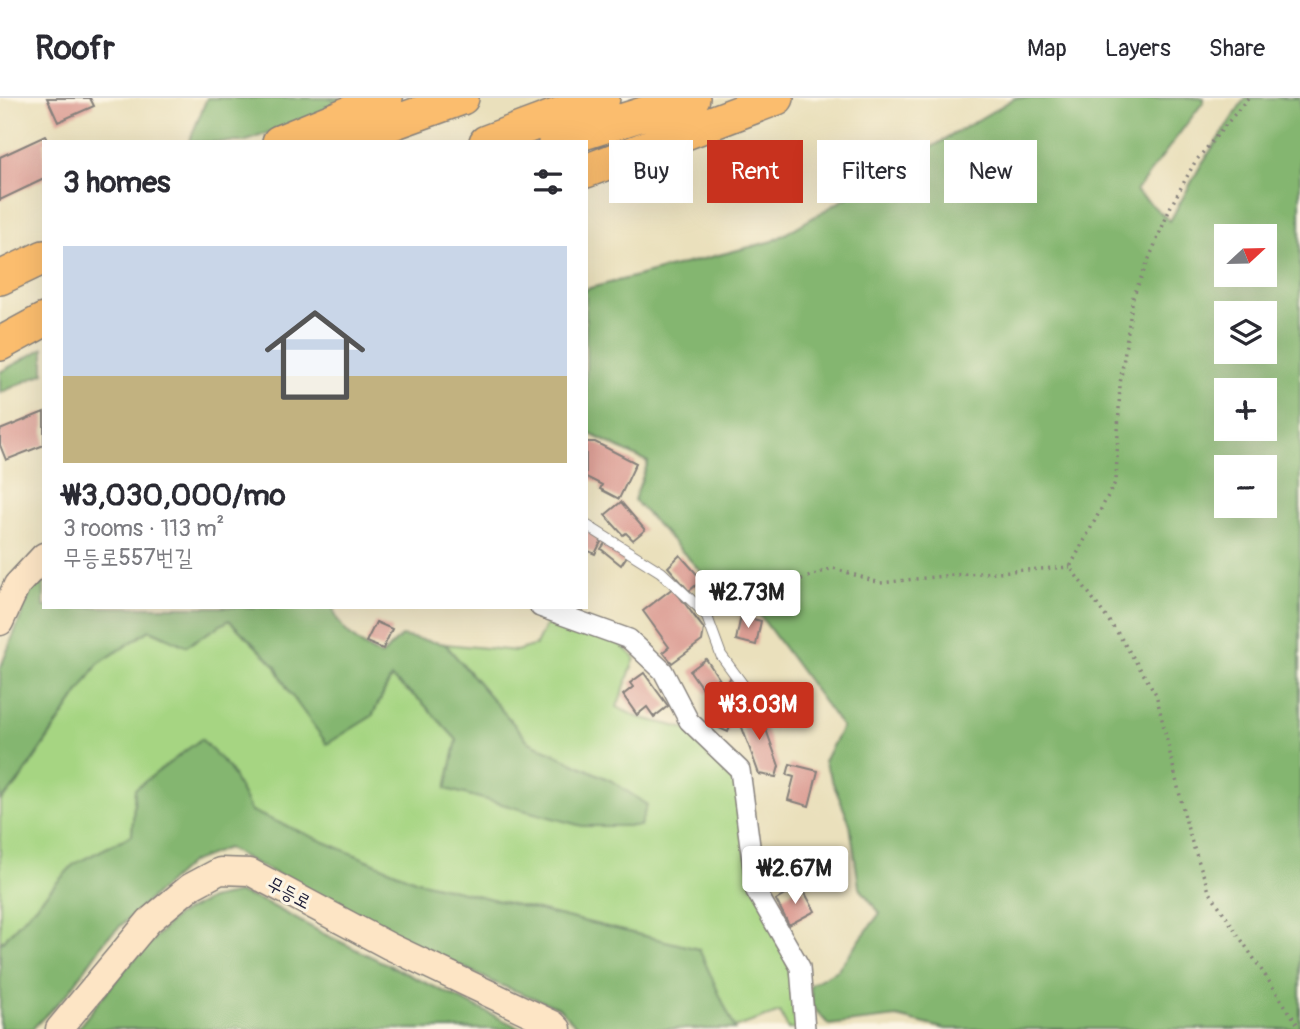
<!DOCTYPE html>
<meta charset="utf-8">
<style>
:root{--surface:#fff;--page:#f2f2f3;--text:#2b2b33;--muted:#7c7c81;--line:#e1e1e2;--accent:#c8321e}
body{margin:0;font-family:Pangolin,"Poor Story",sans-serif;background:var(--page);color:var(--text);height:100vh;display:flex;flex-direction:column;font-size:26px;white-space:nowrap}
*{box-sizing:border-box;margin:0}
p{font-size:23px;color:var(--muted)}
.icon{flex:none;width:38px;height:38px;fill:none;stroke:currentColor;stroke-width:2;stroke-linecap:round;stroke-linejoin:round}
.map{position:relative;flex:1;overflow:hidden}
.side{position:absolute;left:42px;top:42px;width:546px;height:469px;display:flex;flex-direction:column;background:var(--surface);border-radius:0px;box-shadow:0 7px 28px #0002}
.side>*{flex:none}
.hud{position:absolute;left:609px;top:42px;width:584px;height:63px;display:flex;gap:14px}
.needle{width:46px;rotate:68deg}
.controls{position:absolute;left:1214px;top:126px;display:grid;gap:14px}
.controls a{display:grid;place-items:center;width:63px;height:63px;border-radius:0px;background:var(--surface);box-shadow:0 7px 28px #0002;font-size:35px}
.price{position:absolute;translate:-50% -60px;padding:0 16px;border-radius:7px;background:#fff;color:#222;font-size:23px;line-height:46px;filter:drop-shadow(0 2px 4px #0008)}
.price::after{content:'';position:absolute;left:50%;top:42px;width:21px;height:16px;margin-left:-10px;background:inherit;clip-path:polygon(0 0,100% 0,50% 100%)}
.price.active{background:var(--accent);color:#fff}
ul{padding:0;list-style:none}
li{display:grid;align-content:center;gap:14px;height:371px;padding:0 21px}
li span{display:grid;place-items:center;height:217px;border-radius:0px;color:#555}
li>.icon{margin-inline-start:auto}
span .icon{width:126px;height:126px;fill:#fffc;stroke-width:1}
li b{font-size:30px}
h2{display:flex;justify-content:space-between;align-items:center;height:84px;padding:0 21px;font-size:30px}
.chip{padding:0 24px;border-radius:0px;background:var(--surface);box-shadow:0 7px 28px #0002;font-size:24px;line-height:63px}
.chip.active{background:var(--accent);color:#fff}
header{display:flex;align-items:center;gap:42px;box-sizing:border-box;height:98px;padding:0 35px;background:var(--surface);border-bottom:2px solid var(--line)}
header strong{font-size:33px}
nav{display:flex;gap:38px;margin-inline-start:auto;font-size:24px}
.map>svg:first-child{display:block}
.green{fill:#a6d582;stroke:#647c5e;stroke-width:2}
.forest{fill:#84b670;stroke:#536c56;stroke-width:2;fill-rule:evenodd}
.building{fill:#dd9f95}
.lines{fill:none;stroke-linecap:round;stroke-linejoin:round}
.lane-casing{stroke:#86817c;stroke-width:12}
.street-casing{stroke:#86817c;stroke-width:22}
.secondary-casing{stroke:#86817c;stroke-width:29}
.highway-casing{stroke:#86817c;stroke-width:36}
.path{stroke:#86817c;stroke-width:3.5;stroke-dasharray:2 5;stroke-linecap:butt}
.lane{stroke:#fff;stroke-width:10}
.street{stroke:#fff;stroke-width:19}
.secondary{stroke:#fde5c5;stroke-width:26}
.highway{stroke:#fbbd6e;stroke-width:33}
.labels{text-anchor:middle;dominant-baseline:central;stroke-width:6;stroke-linejoin:round;paint-order:stroke}
.street-label{font-size:19px;fill:#22223b;stroke:#fcf5e5}
</style>
<header>
<strong>Roofr</strong>
<nav><a>Map</a><a>Layers</a><a>Share</a></nav>
</header>
<div class="map">
<svg width="1300" height="931" viewBox="0 0 1300 931">
<rect width="100%" height="100%" fill="#fcf5e5"/>
<filter id="ink" filterUnits="userSpaceOnUse"><feTurbulence type="fractalNoise" baseFrequency=".0143" numOctaves="2"/><feDisplacementMap in="SourceGraphic" scale="14" xChannelSelector="R" yChannelSelector="G"/><feConvolveMatrix kernelMatrix="1 2 1 2 8 2 1 2 1" color-interpolation-filters="sRGB"/></filter>
<filter id="wash" filterUnits="userSpaceOnUse"><feTurbulence type="fractalNoise" baseFrequency=".00686" numOctaves="4" result="noise"/><feDisplacementMap in="SourceGraphic" scale="28" xChannelSelector="R" yChannelSelector="G"/><feGaussianBlur stdDeviation="1.57" result="paint"/><feColorMatrix in="noise" values="0 0 0 0 0 0 0 0 0 0 0 0 0 0 0 0 0 1.4 0 .05"/><feComposite in="paint" operator="in"/></filter>
<g filter="url(#wash)">
<rect width="100%" height="100%" fill="#eae0bc"/>
<!-- green -->
<path class="green" d="M 229,522 L 275,567 L 289,594 L 372,618 L 391,580 L 422,604 L 457,642 L 446,691 L 612,683 L 529,644 L 445,546 L 516,553 L 536,547 L 547,524 L 620,546 L 635,560 L 617,609 L 637,619 L 687,631 L 733,676 L 796,894 L 800,931 L 788,931 L 780,914 L 734,930 L 698,851 L 417,783 L 250,713 L 229,670 L 135,691 L 132,737 L 74,767 L 0,846 L 0,703 L 17,687 L 98,566 L 150,532 L 186,548 Z"/>
<!-- forest -->
<path class="forest" d="M 207,0 L 339,0 L 342,7 L 244,44 L 189,44 Z
M 1015,0 L 1204,0 L 1204,3 L 1136,93 L 1170,123 L 1201,67 L 1245,0 L 1300,0 L 1300,931 L 946,931 L 897,919 L 829,927 L 812,908 L 810,887 L 837,872 L 880,815 L 859,789 L 850,726 L 824,663 L 842,629 L 750,504 L 741,498 L 719,493 L 634,402 L 648,364 L 586,334 L 586,191 L 773,143 ZM 1227,138 L 1265,138 L 1265,177 L 1227,177 ZM 1227,215 L 1265,215 L 1265,254 L 1227,254 ZM 1227,292 L 1265,292 L 1265,331 L 1227,331 ZM 1227,369 L 1265,369 L 1265,408 L 1227,408 Z
M 44,250 L 44,275 L 0,295 L 0,274 Z
M 44,474 L 44,509 L 333,509 C 337,532 362,548 381,558 L 401,538 L 445,546 L 529,644 L 612,683 L 647,707 L 640,728 L 582,728 L 446,691 L 457,642 L 422,604 L 391,580 L 372,618 L 327,646 L 289,594 L 275,567 L 229,522 L 186,548 L 150,532 L 98,566 L 16,687 L 0,703 L 0,571 L 38,476 Z
M 201,641 L 229,670 L 251,713 L 417,783 L 699,851 L 735,931 L 579,931 L 558,909 L 495,885 L 268,772 L 227,750 L 191,764 L 107,840 L 68,895 L 32,931 L 0,931 L 0,846 L 74,766 L 132,737 L 135,691 Z
M 239,795 L 265,804 L 324,836 L 522,931 L 77,931 L 125,871 L 176,818 L 210,801 Z"/>
<g id="blocks">
<!-- building -->
<path class="building" d="M 47,0 L 90,0 L 94,8 L 58,24 Z
M 45,38 L 48,44 L 44,44 L 44,81 L 0,102 L 0,59 Z
M 44,314 L 44,347 L 6,362 L 0,347 L 0,332 Z
M 586,344 L 595,344 L 636,365 L 619,401 L 600,391 L 602,387 L 586,379 Z
M 621,404 L 645,432 L 633,442 L 626,435 L 623,437 L 605,417 Z
M 586,432 L 603,440 L 595,456 L 586,452 Z
M 607,442 L 627,458 L 621,467 L 601,451 Z
M 680,457 L 702,482 L 689,493 L 668,469 Z
M 673,490 L 704,531 L 702,543 L 672,565 L 663,554 L 669,549 L 643,513 Z
M 741,518 L 761,523 L 756,547 L 736,542 Z
M 376,524 L 392,531 L 383,551 L 366,544 Z
M 706,561 L 722,585 L 706,596 L 690,573 Z
M 644,575 L 668,608 L 654,619 L 647,609 L 637,617 L 623,597 L 633,589 L 630,585 Z
M 731,578 L 744,595 L 728,634 L 710,626 Z
M 757,606 L 779,668 L 776,679 L 759,676 L 739,621 L 746,618 L 743,610 Z
M 790,666 L 818,673 L 809,708 L 788,702 L 794,679 L 787,677 Z
M 801,788 L 815,813 L 789,827 L 776,802 Z"/>
</g>
</g>
<g filter="url(#ink)">
<use href="#blocks" fill-opacity="0" stroke="#86817c" stroke-width="2"/>
<g class="lines">
<defs>
<path id="lane" d="M 586,427 L 661,474 L 706,516 L 721,557 L 748,594
M 706,516 L 743,503"/>
<path id="street" d="M 540,509 L 629,541 L 663,573 L 689,623 L 740,672 L 756,793 L 800,869 L 805,931"/>
<path id="secondary" d="M 0,524 L 17,487 L 44,458
M 59,931 L 149,823 L 190,789 L 220,773 L 250,774 L 389,848 L 553,926 L 558,931"/>
<path id="highway" d="M 279,44 L 386,0
M 340,44 L 462,0
M 486,44 L 603,0
M 555,44 L 693,0
M 586,73 L 777,0
M 0,180 L 44,159
M 0,246 L 44,222"/>
</defs>
<!-- lane casing -->
<use href="#lane" class="lane-casing"/>
<!-- street casing -->
<use href="#street" class="street-casing"/>
<!-- secondary casing -->
<use href="#secondary" class="secondary-casing"/>
<!-- highway casing -->
<use href="#highway" class="highway-casing"/>
<!-- path -->
<path class="path" d="M 1248,0 L 1195,64 L 1171,108 L 1133,199 L 1120,286 L 1116,383 L 1070,469 L 1119,537 L 1156,596 L 1189,736 L 1209,793 L 1300,930
M 755,498 L 833,470 L 880,485 L 952,477 L 1070,469"/>
<!-- lane -->
<use href="#lane" class="lane"/>
<!-- street -->
<use href="#street" class="street"/>
<!-- secondary -->
<use href="#secondary" class="secondary"/>
<!-- highway -->
<use href="#highway" class="highway"/>
</g>
</g>
<g class="labels">
<!-- street labels -->
<g class="street-label">
<text transform="translate(289 795) rotate(28)">무등로</text>
</g>
</g>
</svg>
<div class="controls">
<a><svg class="needle" viewBox="-14 -14 28 28"><path d="M0-13l5 13h-10z" fill="#e53935"/><path d="M0 13l5-13h-10z" fill="#7c7c81"/></svg></a>
<a><svg class="icon" aria-label="layers" viewBox="0 0 24 24"><path d="M12 4l9 5-9 5-9-5zM3 14l9 5 9-5"/></svg></a>
<a>+</a>
<a>−</a>
</div>
<b class="price" style="left:748px;top:532px">₩2.73M</b>
<b class="price active" style="left:759px;top:644px">₩3.03M</b>
<b class="price" style="left:795px;top:808px">₩2.67M</b>
<div class="hud">
<a class="chip">Buy</a>
<a class="chip active">Rent</a>
<a class="chip">Filters</a>
<a class="chip">New</a>
</div>
<section class="side">
<h2>3 homes<svg class="icon" aria-label="filters" viewBox="0 0 24 24"><path d="M4 7h16M4 17h16"/><circle cx="9" cy="7" r="2"/><circle cx="15" cy="17" r="2"/></svg></h2>
<ul>
<li><span style="background:linear-gradient(#c9d6e8 60%,#c2b280 0)"><svg class="icon" aria-label="home" viewBox="0 0 24 24"><path d="M3 11l9-7 9 7M6 9v11h12V9"/></svg></span><div><b>₩3,030,000/mo</b><p>3 rooms · 113 m²</p><p>무등로557번길</p></div></li>
</ul>
</section>
</div>
